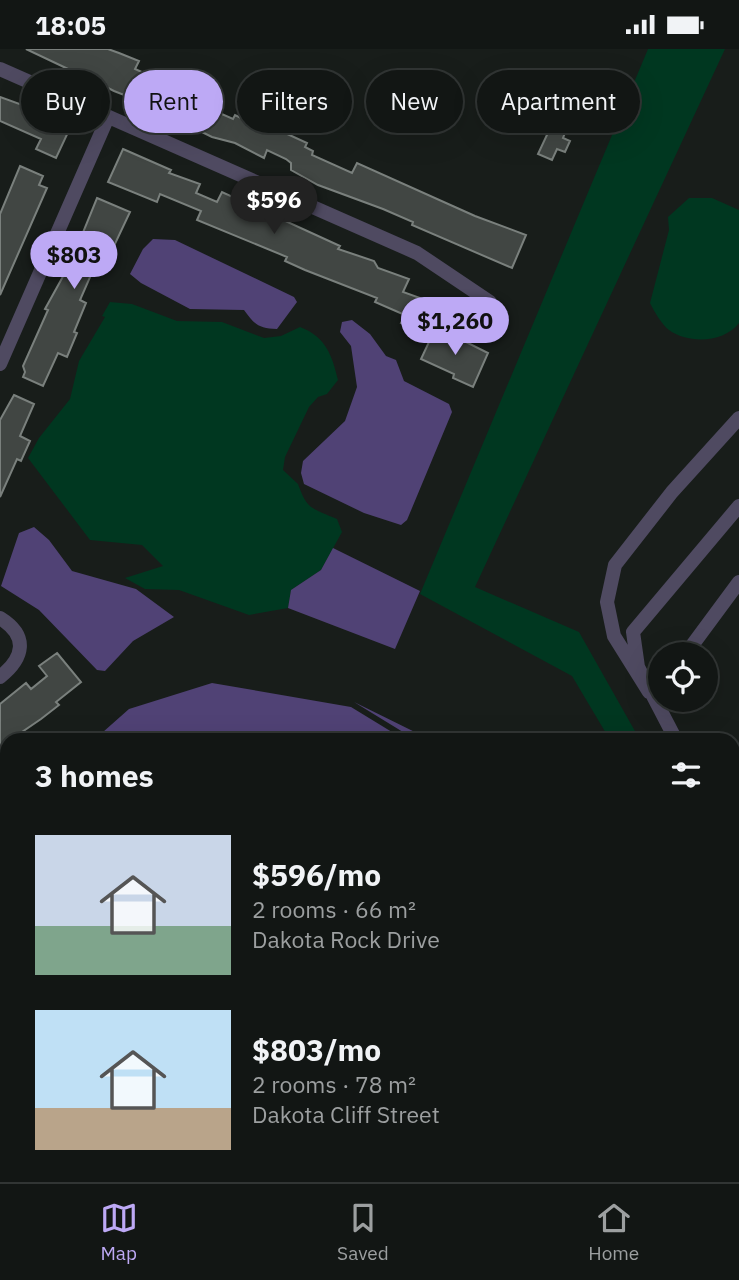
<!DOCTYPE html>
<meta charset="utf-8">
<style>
:root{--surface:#121614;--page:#1b1f1d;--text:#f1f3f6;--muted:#9c9fa0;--line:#313534;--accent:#bda9f5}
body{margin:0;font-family:"IBM Plex Sans",sans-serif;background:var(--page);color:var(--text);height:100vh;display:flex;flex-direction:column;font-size:26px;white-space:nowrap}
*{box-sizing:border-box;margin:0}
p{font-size:23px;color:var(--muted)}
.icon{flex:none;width:38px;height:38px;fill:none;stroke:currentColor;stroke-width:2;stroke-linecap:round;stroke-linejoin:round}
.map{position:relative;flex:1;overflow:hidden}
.sheet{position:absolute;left:0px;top:684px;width:740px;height:450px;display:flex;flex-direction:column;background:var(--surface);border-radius:21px 21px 0 0;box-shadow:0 7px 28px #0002,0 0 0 2px var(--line)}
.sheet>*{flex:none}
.banner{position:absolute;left:21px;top:21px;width:698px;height:63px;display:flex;gap:14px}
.controls{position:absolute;left:648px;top:593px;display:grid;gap:14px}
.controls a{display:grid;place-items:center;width:70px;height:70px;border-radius:50%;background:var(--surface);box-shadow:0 7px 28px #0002,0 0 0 2px var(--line);font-size:35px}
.price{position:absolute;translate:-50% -60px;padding:0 16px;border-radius:24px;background:var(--accent);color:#111;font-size:23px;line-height:46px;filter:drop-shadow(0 2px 4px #0008)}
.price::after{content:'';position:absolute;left:50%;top:42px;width:21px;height:16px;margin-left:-10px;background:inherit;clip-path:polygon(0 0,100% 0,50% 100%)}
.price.selected{background:#222;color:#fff}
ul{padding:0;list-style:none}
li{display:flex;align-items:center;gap:21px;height:175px;padding:0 35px}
li span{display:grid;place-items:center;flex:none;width:196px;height:140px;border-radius:0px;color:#555}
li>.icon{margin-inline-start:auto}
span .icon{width:84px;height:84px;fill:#fffc;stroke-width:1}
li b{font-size:30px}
h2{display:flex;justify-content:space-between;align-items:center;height:84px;padding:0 35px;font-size:30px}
.pill{padding:0 24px;border-radius:32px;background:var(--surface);box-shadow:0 7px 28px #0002,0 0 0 2px var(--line);font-size:24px;line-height:63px}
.pill.selected{background:var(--accent);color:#111}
.status{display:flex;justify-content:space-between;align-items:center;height:49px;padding:0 35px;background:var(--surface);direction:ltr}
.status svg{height:19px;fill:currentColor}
.dock{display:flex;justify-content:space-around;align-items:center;height:98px;border-top:2px solid var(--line);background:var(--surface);font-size:19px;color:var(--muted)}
.dock a{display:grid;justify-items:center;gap:4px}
.dock .selected{color:var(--accent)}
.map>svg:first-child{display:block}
.green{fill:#003720}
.water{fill:#504275}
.building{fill:#414643;stroke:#7a807d;stroke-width:2}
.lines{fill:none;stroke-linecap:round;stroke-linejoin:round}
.minor{stroke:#4f4a61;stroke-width:14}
</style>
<div class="status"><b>18:05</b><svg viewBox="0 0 49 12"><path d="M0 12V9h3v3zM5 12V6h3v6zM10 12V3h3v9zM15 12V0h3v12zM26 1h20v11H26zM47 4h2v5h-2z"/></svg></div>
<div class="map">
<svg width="739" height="1133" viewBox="0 0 739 1133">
<rect width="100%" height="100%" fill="#181d1a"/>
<!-- green -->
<path class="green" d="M 648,0 L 725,0 L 475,538 L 579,583 L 640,691 L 610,691 L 572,627 L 420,545 Z
M 689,149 L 712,149 L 739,161 L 739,274 C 724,294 688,295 669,281 C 662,276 654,262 650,254 L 669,181 L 668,168 Z
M 110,253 L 132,255 L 177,272 L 222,273 L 264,289 L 281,287 L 300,278 C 326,288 332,306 338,331 L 327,345 L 318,348 L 309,358 L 285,408 L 283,421 L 298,435 C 307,461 312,459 337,470 L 342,483 L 321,521 L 291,541 L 288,559 L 249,566 L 179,541 L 145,540 L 125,529 L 163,517 L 142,496 L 90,491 L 28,409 L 39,389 L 70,350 L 79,312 L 105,268 L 102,267 Z
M 345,1127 L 386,1127 L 378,1133 L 338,1133 Z"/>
<!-- water -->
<path class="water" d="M 153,190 L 175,191 L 294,248 L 297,253 L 277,280 C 259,280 254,275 244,261 L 190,260 L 141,234 L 130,225 L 143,200 Z
M 352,271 L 370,285 L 386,307 L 396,311 L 404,332 L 449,355 L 452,363 L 407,471 L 401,476 L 364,464 L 304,435 L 301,424 L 303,412 L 345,372 L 357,338 L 351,297 L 340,283 L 342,273 Z
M 34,478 L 49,491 L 72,522 L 136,540 L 174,568 L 133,592 L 105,622 L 97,621 L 39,561 L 1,537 L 19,484 Z
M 333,499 L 420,542 L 395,600 L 288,559 L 291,541 L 321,521 Z
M 212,634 L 351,658 L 405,691 L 94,691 L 129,660 Z
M 354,653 L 431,691 L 416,691 Z
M 7,768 L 7,1127 L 183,1127 L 176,1133 L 0,1133 L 0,774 Z"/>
<!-- building -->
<path class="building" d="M 26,0 L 108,0 L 119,4 L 139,12 L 135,20 L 175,38 L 177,34 L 196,42 L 192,52 L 233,70 L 235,66 L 241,69 L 243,63 L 286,82 L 285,84 L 307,94 L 305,98 L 313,102 L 312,106 L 352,124 L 357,114 L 475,167 L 526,186 L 512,219 L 412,176 L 413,173 L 383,160 L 318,136 L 291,121 L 291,114 L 286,110 L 267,101 L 264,109 L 235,94 L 212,88 L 143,54 L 144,51 L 125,43 L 124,46 L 114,42 L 104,37 L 105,34 L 86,25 L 85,28 Z
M 0,48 L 39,62 L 37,66 L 59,75 L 61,72 L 71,77 L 56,109 L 36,100 L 41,90 L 0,72 Z
M 553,73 L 567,79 L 563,89 L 570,92 L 565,103 L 557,100 L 552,111 L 538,105 Z
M 123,100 L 171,121 L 169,124 L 200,135 L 196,144 L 217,153 L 222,143 L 340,197 L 338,200 L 374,212 L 378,219 L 409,230 L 403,243 L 434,254 L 423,278 L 415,275 L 413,279 L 401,274 L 405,266 L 375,253 L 377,249 L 305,221 L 285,212 L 287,208 L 197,171 L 201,162 L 160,145 L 157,153 L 108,133 Z
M 20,117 L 43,127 L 39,136 L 47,139 L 0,246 L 0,165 Z
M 97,149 L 130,163 L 105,216 L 97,212 L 80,251 L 86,254 L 74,283 L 77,284 L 67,308 L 58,304 L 43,337 L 23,328 L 25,323 L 23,317 L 48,261 L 45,260 L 71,213 Z
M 436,278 L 488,304 L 473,338 L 453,329 L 454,325 L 421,310 Z
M 14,346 L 34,355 L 20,387 L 30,392 L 21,412 L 17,410 L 0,448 L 0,371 Z
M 57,604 L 81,633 L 56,653 L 59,656 L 41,670 L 0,698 L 0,655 L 26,634 L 31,640 L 47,627 L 39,617 Z"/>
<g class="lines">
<!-- minor -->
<path class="minor" d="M 0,20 L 417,204 L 490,253
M 0,315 L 108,68
M 0,569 C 29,587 24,609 0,628
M 685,606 L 739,533
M 649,643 L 614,587 L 607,553 L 615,516 L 672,443 L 739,369
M 676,691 L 638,618 L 633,583 L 739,457
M 733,789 L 739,799
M 316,1133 L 324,1127"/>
</g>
</svg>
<div class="controls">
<a><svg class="icon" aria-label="locate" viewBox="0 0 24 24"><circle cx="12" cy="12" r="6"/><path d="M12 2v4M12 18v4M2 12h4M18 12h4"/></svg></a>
</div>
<b class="price selected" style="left:274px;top:187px">$596</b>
<b class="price" style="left:74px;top:242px">$803</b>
<b class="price" style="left:455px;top:308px">$1,260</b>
<div class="banner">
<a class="pill">Buy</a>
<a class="pill selected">Rent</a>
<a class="pill">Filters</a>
<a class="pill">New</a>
<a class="pill">Apartment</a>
</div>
<section class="sheet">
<h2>3 homes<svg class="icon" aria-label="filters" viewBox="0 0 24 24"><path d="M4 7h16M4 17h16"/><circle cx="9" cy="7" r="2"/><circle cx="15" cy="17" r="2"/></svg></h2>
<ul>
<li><span style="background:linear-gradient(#c9d6e8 65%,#7fa58c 0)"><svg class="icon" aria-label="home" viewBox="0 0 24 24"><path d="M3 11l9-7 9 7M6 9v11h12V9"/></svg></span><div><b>$596/mo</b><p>2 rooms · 66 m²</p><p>Dakota Rock Drive</p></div></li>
<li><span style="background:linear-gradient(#bfe0f5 70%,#b9a48a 0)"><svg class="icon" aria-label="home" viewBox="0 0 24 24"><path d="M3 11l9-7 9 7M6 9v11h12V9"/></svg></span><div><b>$803/mo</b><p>2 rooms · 78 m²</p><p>Dakota Cliff Street</p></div></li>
</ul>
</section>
</div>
<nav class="dock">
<a class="selected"><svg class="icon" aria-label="map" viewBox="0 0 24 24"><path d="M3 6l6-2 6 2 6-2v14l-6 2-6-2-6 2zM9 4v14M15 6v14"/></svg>Map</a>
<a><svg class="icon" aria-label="saved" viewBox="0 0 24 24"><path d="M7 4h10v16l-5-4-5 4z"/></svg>Saved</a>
<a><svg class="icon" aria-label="home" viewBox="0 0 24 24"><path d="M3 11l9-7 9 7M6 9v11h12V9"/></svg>Home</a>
</nav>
